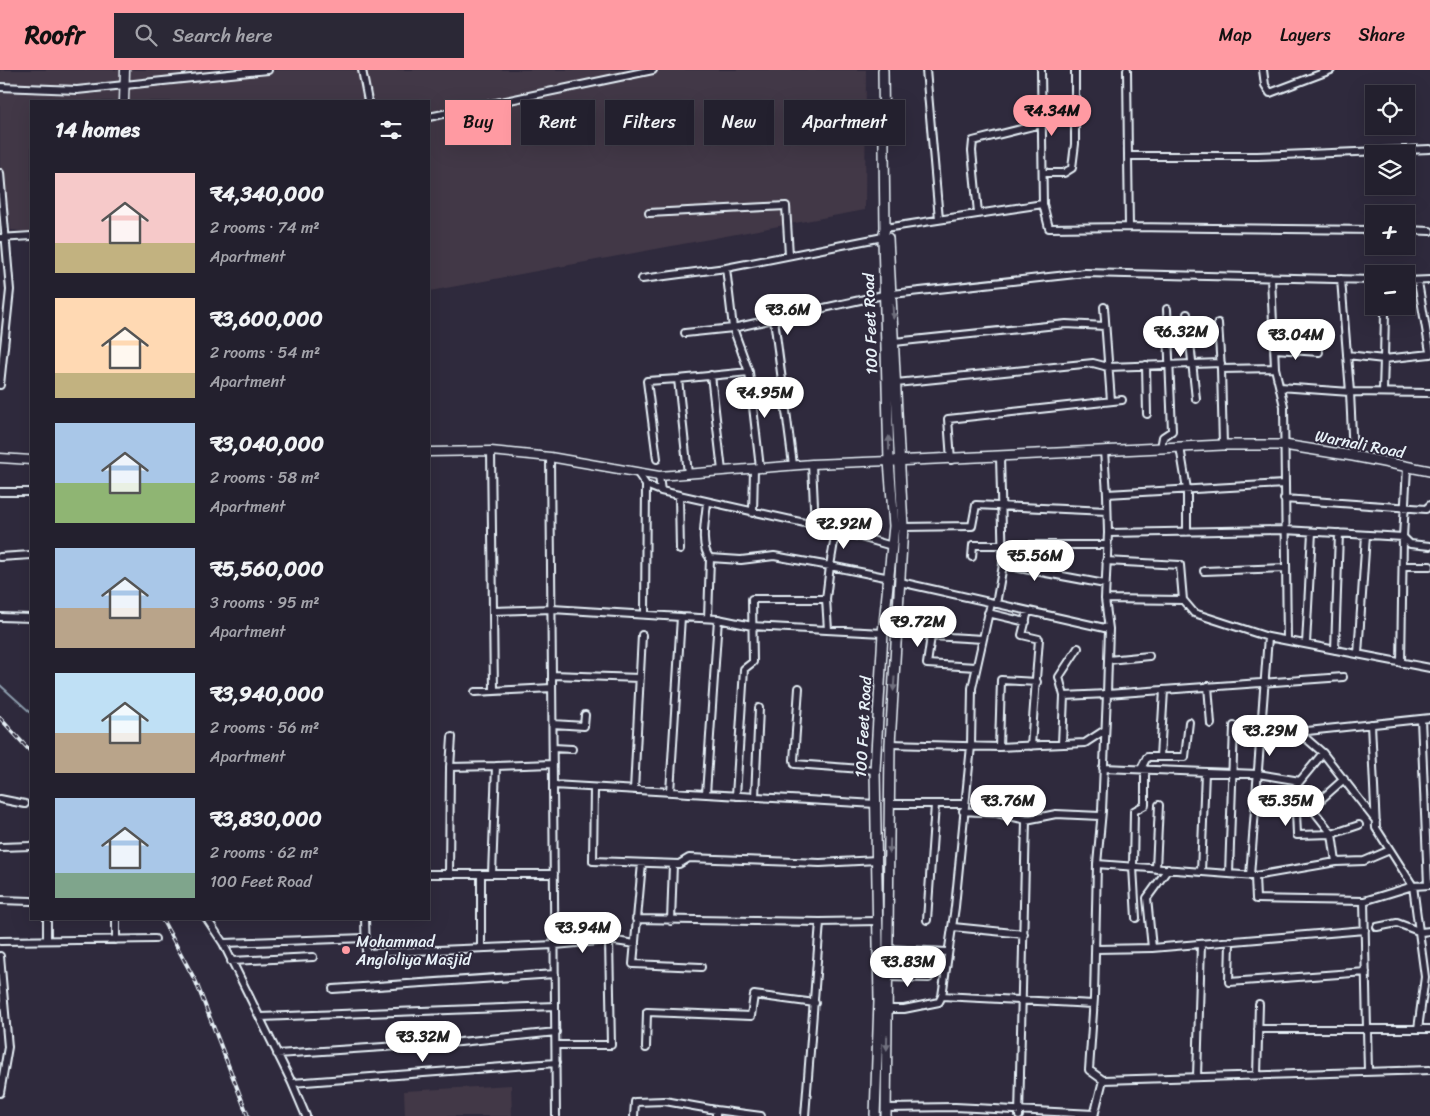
<!DOCTYPE html>
<meta charset="utf-8">
<style>
:root{--surface:#23202e;--page:#2b2836;--text:#f1f3f6;--muted:#a3a3aa;--line:#403e4a;--accent:#ff9aa2}
body{margin:0;font-family:Sriracha,sans-serif;background:var(--page);color:var(--text);height:100vh;display:flex;flex-direction:column;font-size:19px;white-space:nowrap}
*{box-sizing:border-box;margin:0}
p{font-size:16px;color:var(--muted)}
.icon{flex:none;width:28px;height:28px;fill:none;stroke:currentColor;stroke-width:2;stroke-linecap:round;stroke-linejoin:round}
.map{position:relative;flex:1;overflow:hidden}
.sheet{position:absolute;left:30px;top:30px;width:400px;height:820px;display:flex;flex-direction:column;background:var(--surface);border-radius:0px;box-shadow:0 5px 20px #0002,0 0 0 1px var(--line)}
.sheet>*{flex:none}
.guide{position:absolute;left:445px;top:30px;width:475px;height:45px;display:flex;gap:10px}
.controls{position:absolute;left:1365px;top:15px;display:grid;gap:10px}
.controls a{display:grid;place-items:center;width:50px;height:50px;border-radius:0px;background:var(--surface);box-shadow:0 5px 20px #0002,0 0 0 1px var(--line);font-size:25px}
.price{position:absolute;translate:-50% -42px;padding:0 11px;border-radius:18px;background:#fff;color:#222;font-size:16px;line-height:32px;filter:drop-shadow(0 1px 2px #0008)}
.price::after{content:'';position:absolute;left:50%;top:30px;width:15px;height:11px;margin-left:-8px;background:inherit;clip-path:polygon(0 0,100% 0,50% 100%)}
.price.selected{background:var(--accent);color:#111}
ul{padding:0;list-style:none}
li{display:flex;align-items:center;gap:15px;height:125px;padding:0 25px}
li span{display:grid;place-items:center;flex:none;width:140px;height:100px;border-radius:0px;color:#555}
li>.icon{margin-inline-start:auto}
span .icon{width:60px;height:60px;fill:#fffc;stroke-width:1}
li b{font-size:21px}
h2{display:flex;justify-content:space-between;align-items:center;height:60px;padding:0 25px;font-size:21px}
.chip{padding:0 18px;border-radius:0px;background:var(--surface);box-shadow:0 5px 20px #0002,0 0 0 1px var(--line);font-size:18px;line-height:45px}
.chip.selected{background:var(--accent);color:#111}
header{display:flex;align-items:center;gap:30px;box-sizing:border-box;height:70px;padding:0 25px;background:var(--accent);color:#111}
header strong{font-size:24px}
nav{display:flex;gap:28px;margin-inline-start:auto;font-size:18px}
.search{width:350px;height:45px;background:var(--page);display:flex;align-items:center;gap:12px;box-sizing:border-box;padding:0 18px;border-radius:0px;color:var(--muted);font-size:19px}
.map>svg:first-child{display:block}
.built{fill:#423847}
.lines{fill:none;stroke-linecap:round;stroke-linejoin:round}
.stream{stroke:#8c9cac;stroke-width:2}
.minor-casing{stroke:#e8f1f8;stroke-width:10}
.tertiary-casing{stroke:#e8f1f8;stroke-width:11}
.secondary-casing{stroke:#e8f1f8;stroke-width:12}
.minor{stroke:#2f2a3d;stroke-width:6}
.tertiary{stroke:#2f2a3d;stroke-width:8}
.secondary{stroke:#2f2a3d;stroke-width:9}
.rail-casing{stroke:#e8f1f8;stroke-width:4}
.rail{stroke:#2f2a3d;stroke-width:2;stroke-dasharray:5.5;stroke-linecap:butt}
.oneway{fill:#70707e}
.poi-dot{fill:#ff9aa2;stroke:#2f2a3d;stroke-width:2}
.labels{text-anchor:middle;dominant-baseline:central;stroke-width:4;stroke-linejoin:round;paint-order:stroke}
.street-label{font-size:16px;fill:#e8f1f8;stroke:#2f2a3d}
.poi-label{font-size:16px;fill:#e8f1f8;stroke:#2f2a3d;text-anchor:start}
</style>
<header>
<strong>Roofr</strong>
<div class="search"><svg class="icon" aria-label="search" viewBox="0 0 24 24"><circle cx="10" cy="10" r="6"/><path d="M15 15l6 6"/></svg>Search here</div>
<nav><a>Map</a><a>Layers</a><a>Share</a></nav>
</header>
<div class="map">
<svg width="1430" height="1046" viewBox="0 0 1430 1046">
<rect width="100%" height="100%" fill="#2f2a3d"/>
<filter id="ink" filterUnits="userSpaceOnUse"><feTurbulence type="fractalNoise" baseFrequency=".02" numOctaves="2"/><feDisplacementMap in="SourceGraphic" scale="10" xChannelSelector="R" yChannelSelector="G"/><feConvolveMatrix kernelMatrix="1 2 1 2 8 2 1 2 1" color-interpolation-filters="sRGB"/></filter>
<g filter="url(#ink)">
<!-- built -->
<path class="built" d="M 0,0 L 866,0 L 865,140 L 430,221 L 429,31 L 31,31 L 31,162 L 11,160 L 3,100 L 0,100 Z
M 511,1015 L 512,1046 L 405,1046 L 404,1021 Z"/>
<g class="lines">
<!-- stream -->
<path class="stream" d="M 0,615 L 31,643"/>
<defs>
<path id="minor" d="M 362,0 L 368,31
M 926,0 L 939,149
M 1041,0 L 1043,134
M 1127,0 L 1128,86
M 1263,0 L 1265,15 L 1270,23 L 1331,0
M 0,17 L 77,20 L 268,0
M 429,47 L 653,0
M 0,103 L 10,220 L 0,315
M 1043,103 L 1064,103 L 1072,98 L 1075,74 L 1075,0
M 649,143 L 786,136 L 789,185
M 978,143 L 972,81 L 973,71 L 1041,54
M 1129,157 L 1128,86 L 1257,86 L 1430,79
M 885,158 L 1043,134 L 1049,158 L 1129,157 L 1374,160
M 1406,160 L 1430,161
M 883,167 L 726,198 L 733,258 L 883,225 L 1085,203 L 1374,210
M 0,168 L 31,166
M 642,209 L 726,198
M 1406,211 L 1430,210
M 1418,212 L 1430,282
M 1104,237 L 1111,331
M 1187,244 L 1196,329
M 774,249 L 793,395
M 1218,253 L 1221,299 L 1275,298 L 1271,208
M 1275,255 L 1320,255
M 685,263 L 733,258 L 749,302 L 760,398
M 894,272 L 1066,254 L 1105,256
M 1275,279 L 1319,282
M 1347,285 L 1384,289 L 1385,243
M 1146,295 L 1147,344
M 1275,298 L 1284,336 L 1287,570
M 1221,299 L 1223,375
M 711,305 L 722,401
M 678,309 L 749,302
M 896,313 L 1093,293 L 1108,297 L 1221,293
M 1280,317 L 1350,322 L 1341,209
M 1383,321 L 1384,289 L 1430,284
M 1180,377 L 1187,419 L 1187,462
M 1161,378 L 1163,367 L 1172,361 L 1167,239
M 491,381 L 493,541
M 1104,381 L 1107,424 L 1284,414
M 1353,386 L 1350,322 L 1430,323
M 550,387 L 556,1046
M 1000,387 L 1003,495 L 1105,514
M 657,389 L 647,311 L 678,309 L 688,404
M 951,390 L 948,349 L 1122,330
M 812,394 L 815,456
M 637,402 L 646,415 L 645,543
M 659,406 L 661,421 L 836,460 L 892,476
M 646,415 L 661,421
M 0,422 L 31,422
M 1107,424 L 1108,463 L 1285,460 L 1403,467 L 1410,474 L 1430,476
M 679,425 L 680,480
M 1284,429 L 1426,439 L 1430,435
M 707,432 C 706,447 699,476 710,488 L 708,548
M 753,443 L 754,399
M 903,457 L 972,456 L 976,435 L 1107,441
M 1108,463 L 1105,529 L 1109,559 L 1108,590 L 1149,586
M 0,487 L 31,485
M 972,487 L 973,475 L 1107,475
M 710,488 L 741,490 L 774,486 L 830,496 L 836,460
M 1403,496 L 1430,496
M 1204,501 L 1286,498
M 900,512 L 1109,559
M 1105,529 L 1183,530 L 1180,495 L 1106,491
M 1183,530 L 1194,543 L 1268,567 L 1430,598
M 996,534 L 1003,495
M 1028,541 L 1022,565 L 1039,569 L 1031,676
M 988,543 L 1026,552
M 0,547 L 31,548
M 681,547 L 718,549
M 828,560 L 826,529 L 830,496 L 890,508
M 1306,574 L 1312,462
M 1335,580 L 1339,463
M 1358,584 L 1366,465
M 1401,593 L 1403,467 L 1407,398
M 976,597 L 927,594 L 931,566 L 983,569
M 552,605 L 640,608
M 1208,616 L 1211,654
M 799,618 L 794,690 L 795,694 L 875,700
M 494,621 L 493,541 L 552,539 L 681,547 L 670,722
M 475,622 L 552,618
M 1064,626 L 1059,607 L 1078,578
M 1421,649 L 1428,815
M 553,654 L 584,656 L 585,645
M 1262,654 L 1287,652 L 1323,683 L 1376,751
M 1298,662 L 1430,648
M 890,674 L 999,677 L 1085,673 L 1105,660
M 1062,674 L 1064,626 L 1107,624 L 1108,590
M 999,677 L 1001,610 L 1037,612
M 553,678 L 572,679
M 1323,683 L 1295,717 L 1297,765 L 1332,764 L 1359,755
M 1160,687 L 1164,620
M 496,696 L 553,694
M 450,697 L 452,667
M 1103,698 L 1258,704 L 1300,711
M 1141,699 L 1147,687 L 1185,687 L 1189,652
M 553,715 L 876,734
M 1295,717 L 1332,764 L 1336,792
M 594,718 L 593,791 L 679,794 L 689,788 L 820,793 L 877,790
M 634,720 L 642,565
M 706,724 L 718,549 L 752,556 L 883,563
M 736,726 L 744,599 L 753,592 L 752,529 L 826,529
M 755,727 L 759,638
M 0,729 L 25,734
M 1317,733 L 1344,709
M 891,734 L 964,734
M 963,741 L 996,743 L 1026,750
M 0,777 L 31,776
M 642,793 L 633,894 L 701,897
M 1097,794 L 1255,806 L 1256,829 L 1364,831 L 1413,816 L 1376,758 L 1371,654
M 1156,799 L 1159,735
M 1201,802 L 1205,702
M 429,804 L 554,804
M 449,804 L 450,697 L 496,696 L 492,804
M 481,804 L 481,878
M 1229,804 L 1234,656
M 1250,806 L 1268,567
M 1255,806 L 1336,792 L 1364,791 L 1390,780
M 0,830 L 31,831
M 1364,831 L 1368,1001
M 1136,848 L 1133,797 L 1134,741 L 1145,735 L 1145,699
M 47,849 L 47,870
M 116,849 L 116,870
M 207,849 L 223,873 L 292,1013 L 306,1046
M 365,849 L 366,883 L 555,875 L 609,870
M 636,849 L 820,852 L 878,851
M 927,850 L 935,735
M 671,851 L 673,794
M 953,857 L 1024,864
M 1377,857 L 1397,853 L 1421,862 L 1430,861
M 0,871 L 155,869
M 1230,871 L 1229,912 L 1366,902
M 223,873 L 366,868
M 1152,878 L 1147,828 L 1168,799
M 888,879 L 947,882
M 1096,879 L 1152,878 L 1365,860
M 0,886 L 8,977 L 0,1023
M 231,891 L 313,887
M 887,907 L 929,908
M 333,919 L 555,904
M 942,926 L 1093,934
M 888,939 L 904,939 L 939,932 L 942,926 L 955,837 L 971,676 L 972,618 L 991,533
M 260,947 L 555,936
M 1258,959 L 1430,959
M 1418,959 L 1425,907 L 1413,816 L 1430,815
M 556,975 L 611,975 L 609,870 L 635,874
M 646,978 L 647,942 L 751,946 L 754,925 L 815,933
M 277,984 L 460,972 L 556,962
M 1257,1005 L 1259,934
M 1197,1007 L 1201,874
M 1103,1010 L 1089,1000 L 1094,928 L 1097,794 L 1102,741 L 1107,624 L 1343,607
M 292,1013 L 556,993
M 886,1038 L 955,1037 L 1094,1044
M 634,1046 L 635,1032 L 665,1031 L 716,1040
M 716,1046 L 716,1040 L 761,1046
M 805,1046 L 820,852
M 1019,1046 L 1026,750 L 1056,744 L 1100,746
M 1094,1046 L 1103,1010 L 1430,1000"/>
<path id="tertiary" d="M 124,31 L 125,0
M 429,382 L 491,381 L 550,387 L 659,406 L 812,394 L 889,391
M 0,388 L 31,390"/>
<path id="secondary" d="M 893,391 L 1223,375 L 1284,375 L 1353,386 L 1430,401
M 875,1046 L 879,931 L 875,700 L 883,563 L 894,456 L 889,391 L 883,167 L 885,158 L 883,0
M 886,1046 L 890,674 L 903,457 L 888,168"/>
</defs>
<!-- minor casing -->
<use href="#minor" class="minor-casing"/>
<!-- tertiary casing -->
<use href="#tertiary" class="tertiary-casing"/>
<!-- secondary casing -->
<use href="#secondary" class="secondary-casing"/>
<!-- minor -->
<use href="#minor" class="minor"/>
<!-- tertiary -->
<use href="#tertiary" class="tertiary"/>
<!-- secondary -->
<use href="#secondary" class="secondary"/>
<defs>
<path id="rail" d="M 0,648 L 31,682
M 162,849 L 196,912 L 248,1046"/>
</defs>
<!-- rail casing -->
<use href="#rail" class="rail-casing"/>
<!-- rail -->
<use href="#rail" class="rail"/>
</g>
<!-- one-way arrows -->
<defs><path id="oneway-solid" d="M-6-.8H1V-3.2L6.5 0L1 3.2V.8H-6Z" transform="scale(1.25)"/></defs>
<g class="oneway">
<use href="#oneway-solid" transform="translate(893 242) rotate(87)"/>
<use href="#oneway-solid" transform="translate(889 373) rotate(-91)"/>
<use href="#oneway-solid" transform="translate(894 614) rotate(94)"/>
<use href="#oneway-solid" transform="translate(890 776) rotate(91)"/>
<use href="#oneway-solid" transform="translate(887 973) rotate(91)"/>
</g>
</g>
<!-- markers -->
<circle class="poi-dot" cx="346" cy="880" r="5"/>
<g class="labels">
<!-- street labels -->
<g class="street-label">
<text transform="translate(870 254) rotate(-92)">100 Feet Road</text>
<text transform="translate(1360 374) rotate(11)">Warnali Road</text>
<text transform="translate(863 657) rotate(-87)">100 Feet Road</text>
</g>
<!-- poi labels -->
<g class="poi-label">
<text x="356" y="871">Mohammad<tspan x="356" dy="18">Angloliya Masjid</tspan></text>
</g>
</g>
</svg>
<div class="controls">
<a><svg class="icon" aria-label="locate" viewBox="0 0 24 24"><circle cx="12" cy="12" r="6"/><path d="M12 2v4M12 18v4M2 12h4M18 12h4"/></svg></a>
<a><svg class="icon" aria-label="layers" viewBox="0 0 24 24"><path d="M12 4l9 5-9 5-9-5zM3 14l9 5 9-5"/></svg></a>
<a>+</a>
<a>−</a>
</div>
<b class="price selected" style="left:1052px;top:67px">₹4.34M</b>
<b class="price" style="left:788px;top:266px">₹3.6M</b>
<b class="price" style="left:1181px;top:288px">₹6.32M</b>
<b class="price" style="left:1296px;top:291px">₹3.04M</b>
<b class="price" style="left:765px;top:349px">₹4.95M</b>
<b class="price" style="left:844px;top:480px">₹2.92M</b>
<b class="price" style="left:1035px;top:512px">₹5.56M</b>
<b class="price" style="left:918px;top:578px">₹9.72M</b>
<b class="price" style="left:1270px;top:687px">₹3.29M</b>
<b class="price" style="left:1008px;top:757px">₹3.76M</b>
<b class="price" style="left:1286px;top:757px">₹5.35M</b>
<b class="price" style="left:583px;top:884px">₹3.94M</b>
<b class="price" style="left:908px;top:918px">₹3.83M</b>
<b class="price" style="left:423px;top:993px">₹3.32M</b>
<div class="guide">
<a class="chip selected">Buy</a>
<a class="chip">Rent</a>
<a class="chip">Filters</a>
<a class="chip">New</a>
<a class="chip">Apartment</a>
</div>
<section class="sheet">
<h2>14 homes<svg class="icon" aria-label="filters" viewBox="0 0 24 24"><path d="M4 7h16M4 17h16"/><circle cx="9" cy="7" r="2"/><circle cx="15" cy="17" r="2"/></svg></h2>
<ul>
<li><span style="background:linear-gradient(#f6c9c9 70%,#c2b280 0)"><svg class="icon" aria-label="home" viewBox="0 0 24 24"><path d="M3 11l9-7 9 7M6 9v11h12V9"/></svg></span><div><b>₹4,340,000</b><p>2 rooms · 74 m²</p><p>Apartment</p></div></li>
<li><span style="background:linear-gradient(#ffd9b3 75%,#c2b280 0)"><svg class="icon" aria-label="home" viewBox="0 0 24 24"><path d="M3 11l9-7 9 7M6 9v11h12V9"/></svg></span><div><b>₹3,600,000</b><p>2 rooms · 54 m²</p><p>Apartment</p></div></li>
<li><span style="background:linear-gradient(#a9c7e8 60%,#8fb573 0)"><svg class="icon" aria-label="home" viewBox="0 0 24 24"><path d="M3 11l9-7 9 7M6 9v11h12V9"/></svg></span><div><b>₹3,040,000</b><p>2 rooms · 58 m²</p><p>Apartment</p></div></li>
<li><span style="background:linear-gradient(#a9c7e8 60%,#b9a48a 0)"><svg class="icon" aria-label="home" viewBox="0 0 24 24"><path d="M3 11l9-7 9 7M6 9v11h12V9"/></svg></span><div><b>₹5,560,000</b><p>3 rooms · 95 m²</p><p>Apartment</p></div></li>
<li><span style="background:linear-gradient(#bfe0f5 60%,#b9a48a 0)"><svg class="icon" aria-label="home" viewBox="0 0 24 24"><path d="M3 11l9-7 9 7M6 9v11h12V9"/></svg></span><div><b>₹3,940,000</b><p>2 rooms · 56 m²</p><p>Apartment</p></div></li>
<li><span style="background:linear-gradient(#a9c7e8 75%,#7fa58c 0)"><svg class="icon" aria-label="home" viewBox="0 0 24 24"><path d="M3 11l9-7 9 7M6 9v11h12V9"/></svg></span><div><b>₹3,830,000</b><p>2 rooms · 62 m²</p><p>100 Feet Road</p></div></li>
</ul>
</section>
</div>
